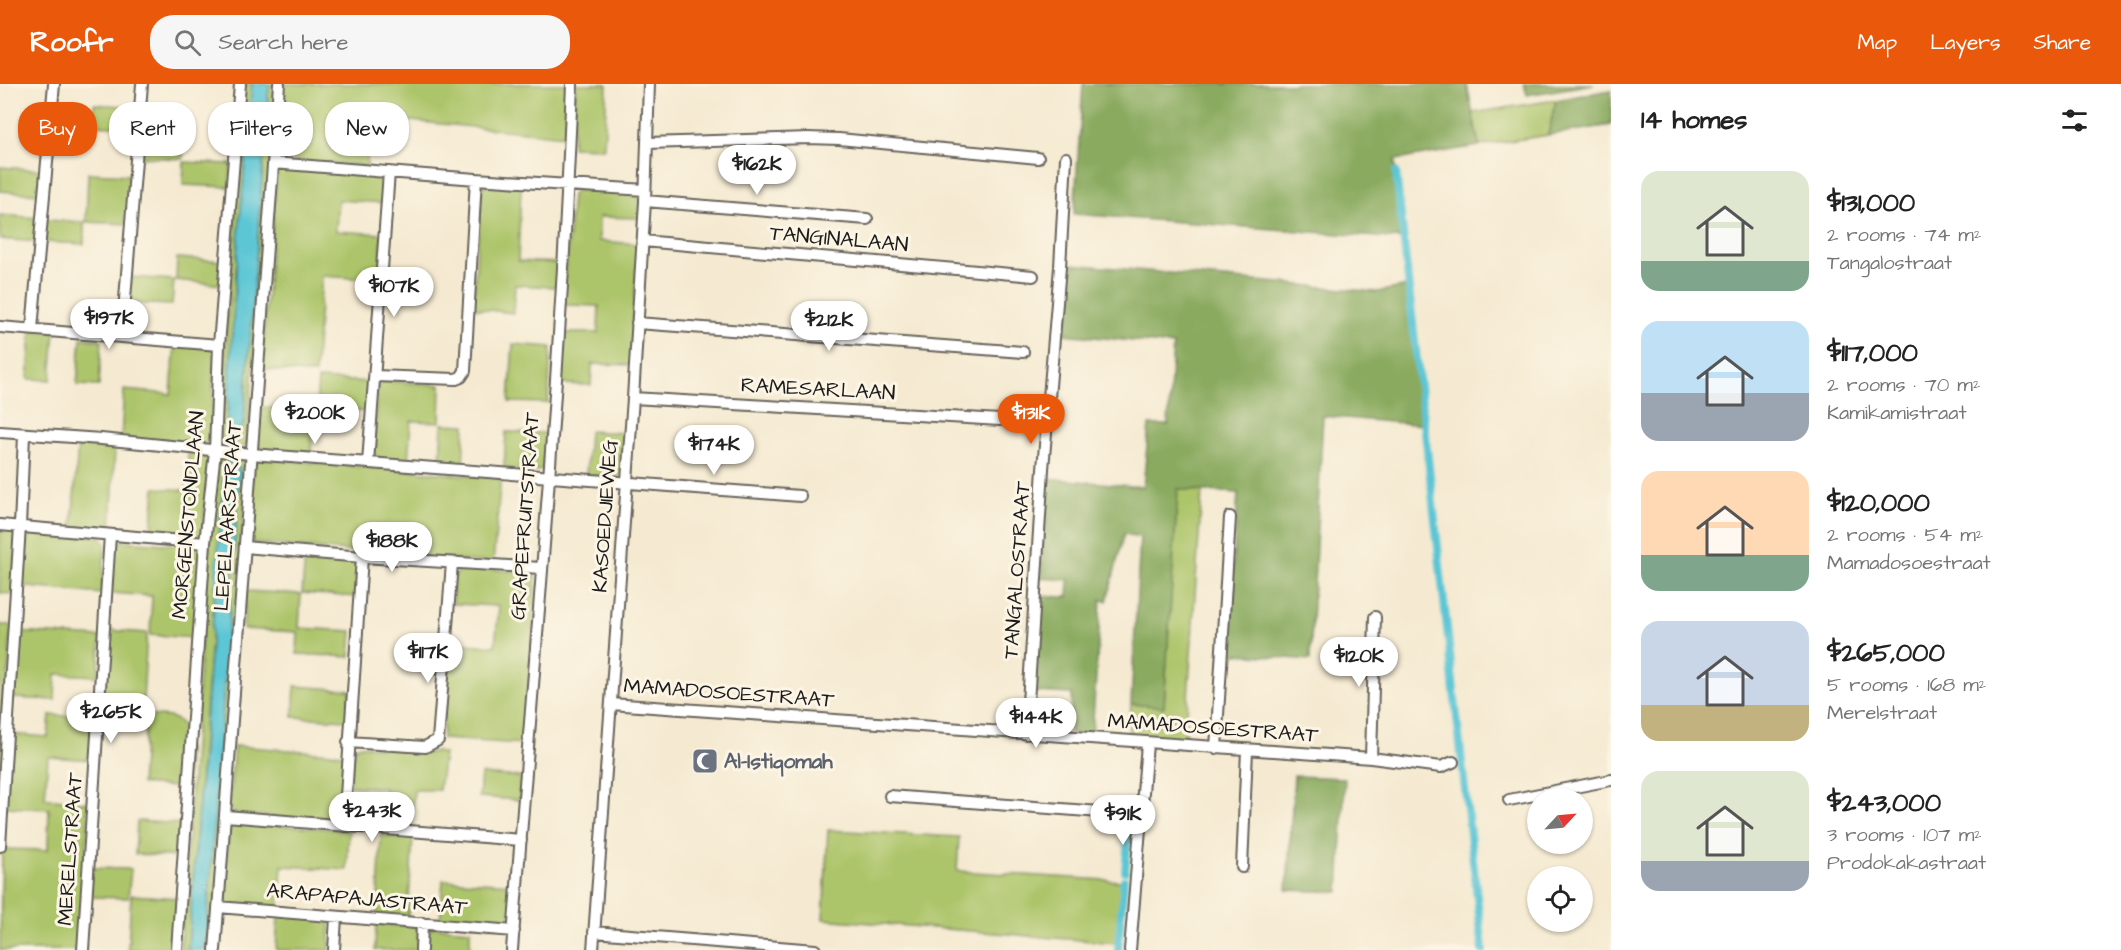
<!DOCTYPE html>
<meta charset="utf-8">
<style>
:root{--surface:#fff;--page:#f6f6f6;--text:#222;--muted:#767676;--accent:#ea580c}
body{margin:0;font-family:"Architects Daughter",sans-serif;background:var(--page);color:var(--text);height:100vh;display:flex;flex-direction:column;font-size:22px;white-space:nowrap}
*{box-sizing:border-box;margin:0}
p{font-size:20px;color:var(--muted)}
.icon{flex:none;width:33px;height:33px;fill:none;stroke:currentColor;stroke-width:2;stroke-linecap:round;stroke-linejoin:round}
.map{position:relative;flex:1;overflow:hidden}
.side{display:flex;flex-direction:column;background:var(--surface);width:510px}
.side>*{flex:none}
.hud{position:absolute;left:18px;top:18px;width:570px;height:54px;display:flex;gap:12px}
.needle{width:39px;rotate:64deg}
.controls{position:absolute;left:1527px;top:704px;display:grid;gap:12px}
.controls a{display:grid;place-items:center;width:66px;height:66px;border-radius:50%;background:var(--surface);box-shadow:0 2px 4px #0004;font-size:30px}
.price{position:absolute;translate:-50% -51px;padding:0 14px;border-radius:21px;background:#fff;color:#222;font-size:20px;line-height:39px;filter:drop-shadow(0 2px 3px #0008)}
.price::after{content:'';position:absolute;left:50%;top:36px;width:18px;height:14px;margin-left:-9px;background:inherit;clip-path:polygon(0 0,100% 0,50% 100%)}
.price.selected{background:var(--accent);color:#fff}
ul{padding:0;list-style:none}
li{display:flex;align-items:center;gap:18px;height:150px;padding:0 30px}
li span{display:grid;place-items:center;flex:none;width:168px;height:120px;border-radius:18px;color:#555}
li>.icon{margin-inline-start:auto}
span .icon{width:72px;height:72px;fill:#fffc;stroke-width:1}
li b{font-size:26px}
h2{display:flex;justify-content:space-between;align-items:center;height:72px;padding:0 30px;font-size:26px}
.chip{padding:0 21px;border-radius:24px;background:var(--surface);box-shadow:0 2px 4px #0004;font-size:21px;line-height:54px}
.chip.selected{background:var(--accent);color:#fff}
header{display:flex;align-items:center;gap:36px;box-sizing:border-box;height:84px;padding:0 30px;background:var(--accent);color:#fff}
header strong{font-size:28px}
nav{display:flex;gap:33px;margin-inline-start:auto;font-size:21px}
.search{width:420px;height:54px;background:var(--page);display:flex;align-items:center;gap:15px;box-sizing:border-box;padding:0 21px;border-radius:24px;color:var(--muted);font-size:22px}
main{display:flex;flex:1;min-height:0}
.map>svg:first-child{display:block}
.green{fill:#adc56b;stroke:#647044;stroke-width:1.5}
.forest{fill:#8aaa5f;stroke:#53633e;stroke-width:1.5}
.water{fill:#5bc6d5;stroke:#3c7178;stroke-width:1.5}
.lines{fill:none;stroke-linecap:round;stroke-linejoin:round}
.canal{stroke:#5bc6d5;stroke-width:8}
.minor-casing{stroke:#68645b;stroke-width:14}
.minor{stroke:#fff;stroke-width:10}
.labels{text-anchor:middle;dominant-baseline:central;stroke-width:6;stroke-linejoin:round;paint-order:stroke}
.street-label{font-size:21px;fill:#1c1c1c;stroke:#fcf5e5}
.worship-label{font-size:21px;font-weight:bold;fill:#5b616d;stroke:#fcf5e5;text-anchor:start}
</style>
<header>
<strong>Roofr</strong>
<div class="search"><svg class="icon" aria-label="search" viewBox="0 0 24 24"><circle cx="10" cy="10" r="6"/><path d="M15 15l6 6"/></svg>Search here</div>
<nav><a>Map</a><a>Layers</a><a>Share</a></nav>
</header>
<main>
<div class="map">
<svg width="1611" height="866" viewBox="0 0 1611 866">
<rect width="100%" height="100%" fill="#fcf5e5"/>
<filter id="ink" filterUnits="userSpaceOnUse"><feTurbulence type="fractalNoise" baseFrequency=".0167" numOctaves="2"/><feDisplacementMap in="SourceGraphic" scale="12" xChannelSelector="R" yChannelSelector="G"/><feConvolveMatrix kernelMatrix="1 2 1 2 8 2 1 2 1" color-interpolation-filters="sRGB"/></filter>
<filter id="wash" filterUnits="userSpaceOnUse"><feTurbulence type="fractalNoise" baseFrequency=".008" numOctaves="4" result="noise"/><feDisplacementMap in="SourceGraphic" scale="24" xChannelSelector="R" yChannelSelector="G"/><feGaussianBlur stdDeviation="1.35" result="paint"/><feColorMatrix in="noise" values="0 0 0 0 0 0 0 0 0 0 0 0 0 0 0 0 0 1.4 0 .05"/><feComposite in="paint" operator="in"/></filter>
<g filter="url(#wash)">
<rect width="100%" height="100%" fill="#f5ead1"/>
<!-- green -->
<path class="green" d="M 244,0 L 252,0 L 238,158 L 226,351 L 228,356 L 235,358 L 240,353 L 244,336 L 269,0 L 276,0 L 247,360 C 236,369 221,364 219,350 Z
M 281,0 L 567,0 L 565,52 L 369,33 L 367,82 L 286,76 L 281,74 L 277,68 Z
M 576,0 L 607,0 L 604,64 L 572,63 Z
M 1556,16 L 1548,51 L 1479,62 L 1472,29 Z
M 94,20 L 137,23 L 136,43 L 93,41 Z
M 144,26 L 186,29 L 183,75 L 139,73 Z
M 184,78 L 231,80 L 230,103 L 183,101 Z
M 0,83 L 42,86 L 40,110 L 0,107 Z
M 281,83 L 381,92 L 386,95 L 384,119 L 338,116 L 336,147 L 382,150 L 380,196 L 322,192 L 315,290 L 261,285 L 277,85 Z
M 88,89 L 130,91 L 126,140 L 86,138 Z
M 483,101 L 521,102 L 518,177 L 558,179 L 557,203 L 515,201 L 513,229 L 473,224 L 481,106 Z
M 577,105 L 633,110 L 641,115 L 640,134 L 599,133 L 599,157 L 638,160 L 630,281 L 592,280 L 591,301 L 559,300 L 564,249 L 598,249 L 599,222 L 563,221 L 572,111 Z
M 0,131 L 39,134 L 37,158 L 0,155 Z
M 45,136 L 84,138 L 84,160 L 43,158 Z
M 177,174 L 224,177 L 223,201 L 176,196 Z
M 129,193 L 174,196 L 172,221 L 128,219 Z
M 31,246 L 55,248 L 51,296 L 28,295 Z
M 81,254 L 102,256 L 99,302 L 77,301 Z
M 175,260 L 214,264 L 212,356 L 207,361 L 121,355 L 124,306 L 171,310 Z
M 513,260 L 551,263 L 548,319 L 509,318 Z
M 318,295 L 370,298 L 368,328 L 316,324 Z
M 386,297 L 441,301 L 440,338 L 411,337 L 408,377 C 396,376 379,379 373,368 L 377,305 L 380,299 Z
M 259,323 L 314,325 L 311,370 L 265,367 L 257,362 Z
M 442,340 L 465,341 L 463,381 L 440,380 Z
M 589,347 L 625,349 L 623,389 L 617,394 L 586,391 Z
M 506,348 L 546,349 L 544,380 L 542,385 L 538,387 L 504,385 Z
M 78,360 L 115,363 L 111,446 L 72,443 Z
M 188,369 L 203,370 L 208,377 L 203,451 L 199,455 L 151,452 L 155,404 L 187,406 Z
M 220,372 L 242,374 L 247,382 L 213,866 L 205,866 L 240,386 L 237,381 L 226,380 L 206,617 L 188,866 L 180,866 L 211,417 L 217,376 Z
M 265,375 L 501,394 L 493,479 L 251,459 L 249,452 L 253,381 L 258,376 Z
M 1177,405 L 1202,407 L 1185,659 L 1128,655 L 1131,620 L 1164,622 Z
M 0,444 L 14,446 L 16,449 L 13,510 L 0,509 Z
M 27,446 L 101,453 L 105,459 L 102,510 L 19,502 L 23,449 Z
M 121,457 L 197,462 L 202,467 L 196,554 L 150,551 L 152,512 L 110,509 L 113,463 L 115,460 Z
M 305,472 L 354,475 L 358,478 L 357,513 L 302,509 Z
M 464,483 L 533,489 L 536,494 L 524,660 L 442,655 L 450,559 L 495,562 L 499,522 L 453,520 C 454,507 450,489 464,483 Z
M 246,507 L 301,510 L 299,544 L 352,547 L 350,573 L 297,570 L 298,548 L 243,545 Z
M 0,541 L 11,541 L 0,721 Z
M 107,546 L 147,549 L 142,632 L 101,629 Z
M 16,548 L 101,553 L 98,592 L 56,590 L 55,616 L 12,614 Z
M 295,602 L 350,606 L 347,636 L 293,633 Z
M 50,631 L 96,634 L 93,676 L 48,673 L 45,714 L 89,719 L 81,866 L 0,866 L 2,765 L 48,766 L 49,725 L 5,723 L 9,650 L 48,653 Z
M 146,631 L 170,633 L 179,637 L 184,645 L 182,657 L 188,665 L 186,704 L 141,700 Z
M 360,661 L 427,669 L 435,667 L 444,670 L 439,706 L 414,706 L 411,744 L 382,742 L 384,704 L 349,702 L 354,664 Z
M 234,662 L 345,670 L 339,735 L 336,738 L 235,730 L 229,723 Z
M 481,690 L 520,693 L 519,716 L 479,713 Z
M 137,737 L 182,740 L 180,773 L 135,770 Z
M 230,738 L 349,746 L 347,786 L 282,782 L 279,824 L 232,822 L 225,818 L 223,812 Z
M 828,746 L 959,753 L 957,787 L 1121,797 L 1116,859 L 823,835 Z
M 381,751 L 413,754 L 408,832 L 377,831 Z
M 91,784 L 131,785 L 128,814 L 89,813 Z
M 443,796 L 514,800 L 509,841 L 504,843 L 440,837 Z
M 131,811 L 178,814 L 175,866 L 128,866 Z
M 278,831 L 325,835 L 330,839 L 330,866 L 276,866 Z
M 376,840 L 415,842 L 419,847 L 419,866 L 375,866 Z
M 433,843 L 470,846 L 470,866 L 424,866 L 427,848 Z"/>
<!-- forest -->
<path class="forest" d="M 1083,0 L 1467,0 L 1479,62 L 1395,76 L 1404,155 L 1074,130 Z
M 1524,0 L 1594,0 L 1527,11 Z
M 1611,6 L 1611,41 L 1548,51 L 1556,16 Z
M 1072,180 L 1377,208 L 1409,202 L 1424,341 L 1323,332 L 1310,576 L 1227,569 L 1238,409 L 1178,405 L 1164,623 L 1131,620 L 1140,453 L 1124,450 L 1107,517 L 1101,516 L 1092,651 L 1070,649 L 1072,610 L 1032,608 L 1040,512 L 1068,513 L 1069,496 L 1041,494 L 1047,394 L 1143,403 L 1149,341 L 1168,341 L 1173,261 L 1064,250 Z
M 1294,692 L 1345,694 L 1339,808 L 1287,806 Z"/>
<!-- water -->
<path class="water" d="M 252,0 L 269,0 L 244,336 L 238,357 L 231,359 L 226,351 L 238,158 Z
M 229,378 L 237,381 L 240,386 L 205,866 L 188,866 L 224,385 L 226,380 Z"/>
<g class="lines">
<!-- canal -->
<path class="canal" d="M 1396,88 L 1483,866
M 1125,787 L 1129,744
M 1118,866 L 1124,796"/>
</g>
</g>
<g filter="url(#ink)">
<g class="lines">
<defs>
<path id="minor" d="M 647,59 L 808,54 L 839,55 L 1038,74
M 273,79 L 476,95 L 645,106
M 645,117 L 867,135
M 643,157 L 1033,192
M 637,239 L 1023,268
M 0,243 L 219,261
M 32,245 L 54,0
M 122,253 L 142,0
M 375,292 L 456,295 L 461,293 L 465,287 L 476,95
M 633,314 L 1000,336
M 0,348 L 101,355 L 251,370 L 800,412
M 368,379 L 389,88
M 0,441 L 205,459
M 245,463 L 362,473 L 541,484
M 611,620 L 1371,674 L 1441,683 L 1453,678
M 1026,650 L 1043,385 L 1060,183 L 1066,74
M 348,658 L 425,663 L 438,656 L 452,479
M 1216,664 L 1230,433
M 1371,674 L 1375,533
M 890,712 L 1140,731
M 1509,716 L 1611,696
M 226,732 L 521,756
M 344,742 L 362,473
M 0,762 L 20,442 L 24,351
M 1242,783 L 1247,666
M 218,823 L 514,847
M 594,848 L 815,866
M 83,866 L 110,451
M 177,866 L 205,459 L 215,367 L 219,261 L 240,0
M 215,866 L 279,0
M 334,866 L 336,833
M 421,866 L 422,839
M 512,866 C 534,578 561,289 572,0
M 593,866 L 633,314 L 645,117 L 649,0
M 1130,866 L 1147,660"/>
</defs>
<!-- minor casing -->
<use href="#minor" class="minor-casing"/>
<!-- minor -->
<use href="#minor" class="minor"/>
</g>
</g>
<!-- icons -->
<defs>
<symbol id="mosque-square" viewBox="-11 -11 22 22"><rect x="-9" y="-9" width="18" height="18" rx="4" fill="#6b7280" stroke="#fcf5e5"/><path d="M3.5-4.9A6 6 0 1 0 3.5 4.9A5 5 0 1 1 3.5-4.9Z" fill="#fff"/></symbol>
</defs>
<g fill-rule="evenodd">
<use href="#mosque-square" x="690" y="662" width="30" height="30"/>
</g>
<g class="labels">
<!-- street labels -->
<g class="street-label">
<text transform="translate(839 155) rotate(5)">TANGINALAAN</text>
<text transform="translate(818 305) rotate(3)">RAMESARLAAN</text>
<text transform="translate(188 431) rotate(-85)">MORGENSTONDLAAN</text>
<text transform="translate(228 432) rotate(-86)">LEPELAARSTRAAT</text>
<text transform="translate(525 432) rotate(-86)">GRAPEFRUITSTRAAT</text>
<text transform="translate(605 432) rotate(-86)">KASOEDJIEWEG</text>
<text transform="translate(1017 486) rotate(-86)">TANGALOSTRAAT</text>
<text transform="translate(729 609) rotate(4)">MAMADOSOESTRAAT</text>
<text transform="translate(1213 644) rotate(4)">MAMADOSOESTRAAT</text>
<text transform="translate(70 765) rotate(-86)">MERELSTRAAT</text>
<text transform="translate(367 815) rotate(5)">ARAPAPAJASTRAAT</text>
</g>
<!-- worship labels -->
<g class="worship-label">
<text x="724" y="677">Al-Istiqomah</text>
</g>
</g>
</svg>
<div class="controls">
<a><svg class="needle" viewBox="-14 -14 28 28"><path d="M0-13l5 13h-10z" fill="#e53935"/><path d="M0 13l5-13h-10z" fill="#767676"/></svg></a>
<a><svg class="icon" aria-label="locate" viewBox="0 0 24 24"><circle cx="12" cy="12" r="6"/><path d="M12 2v4M12 18v4M2 12h4M18 12h4"/></svg></a>
</div>
<b class="price" style="left:757px;top:112px">$162K</b>
<b class="price" style="left:394px;top:234px">$107K</b>
<b class="price" style="left:109px;top:266px">$197K</b>
<b class="price" style="left:829px;top:268px">$212K</b>
<b class="price" style="left:315px;top:361px">$200K</b>
<b class="price selected" style="left:1031px;top:361px">$131K</b>
<b class="price" style="left:714px;top:392px">$174K</b>
<b class="price" style="left:392px;top:489px">$188K</b>
<b class="price" style="left:428px;top:600px">$117K</b>
<b class="price" style="left:1359px;top:604px">$120K</b>
<b class="price" style="left:111px;top:660px">$265K</b>
<b class="price" style="left:1036px;top:665px">$144K</b>
<b class="price" style="left:372px;top:759px">$243K</b>
<b class="price" style="left:1123px;top:762px">$91K</b>
<div class="hud">
<a class="chip selected">Buy</a>
<a class="chip">Rent</a>
<a class="chip">Filters</a>
<a class="chip">New</a>
</div>
</div>
<section class="side">
<h2>14 homes<svg class="icon" aria-label="filters" viewBox="0 0 24 24"><path d="M4 7h16M4 17h16"/><circle cx="9" cy="7" r="2"/><circle cx="15" cy="17" r="2"/></svg></h2>
<ul>
<li><span style="background:linear-gradient(#dfe7d0 75%,#7fa58c 0)"><svg class="icon" aria-label="home" viewBox="0 0 24 24"><path d="M3 11l9-7 9 7M6 9v11h12V9"/></svg></span><div><b>$131,000</b><p>2 rooms · 74 m²</p><p>Tangalostraat</p></div></li>
<li><span style="background:linear-gradient(#bfe0f5 60%,#9aa5b1 0)"><svg class="icon" aria-label="home" viewBox="0 0 24 24"><path d="M3 11l9-7 9 7M6 9v11h12V9"/></svg></span><div><b>$117,000</b><p>2 rooms · 70 m²</p><p>Kamikamistraat</p></div></li>
<li><span style="background:linear-gradient(#ffd9b3 70%,#7fa58c 0)"><svg class="icon" aria-label="home" viewBox="0 0 24 24"><path d="M3 11l9-7 9 7M6 9v11h12V9"/></svg></span><div><b>$120,000</b><p>2 rooms · 54 m²</p><p>Mamadosoestraat</p></div></li>
<li><span style="background:linear-gradient(#c9d6e8 70%,#c2b280 0)"><svg class="icon" aria-label="home" viewBox="0 0 24 24"><path d="M3 11l9-7 9 7M6 9v11h12V9"/></svg></span><div><b>$265,000</b><p>5 rooms · 168 m²</p><p>Merelstraat</p></div></li>
<li><span style="background:linear-gradient(#dfe7d0 75%,#9aa5b1 0)"><svg class="icon" aria-label="home" viewBox="0 0 24 24"><path d="M3 11l9-7 9 7M6 9v11h12V9"/></svg></span><div><b>$243,000</b><p>3 rooms · 107 m²</p><p>Prodokakastraat</p></div></li>
</ul>
</section>
</main>
